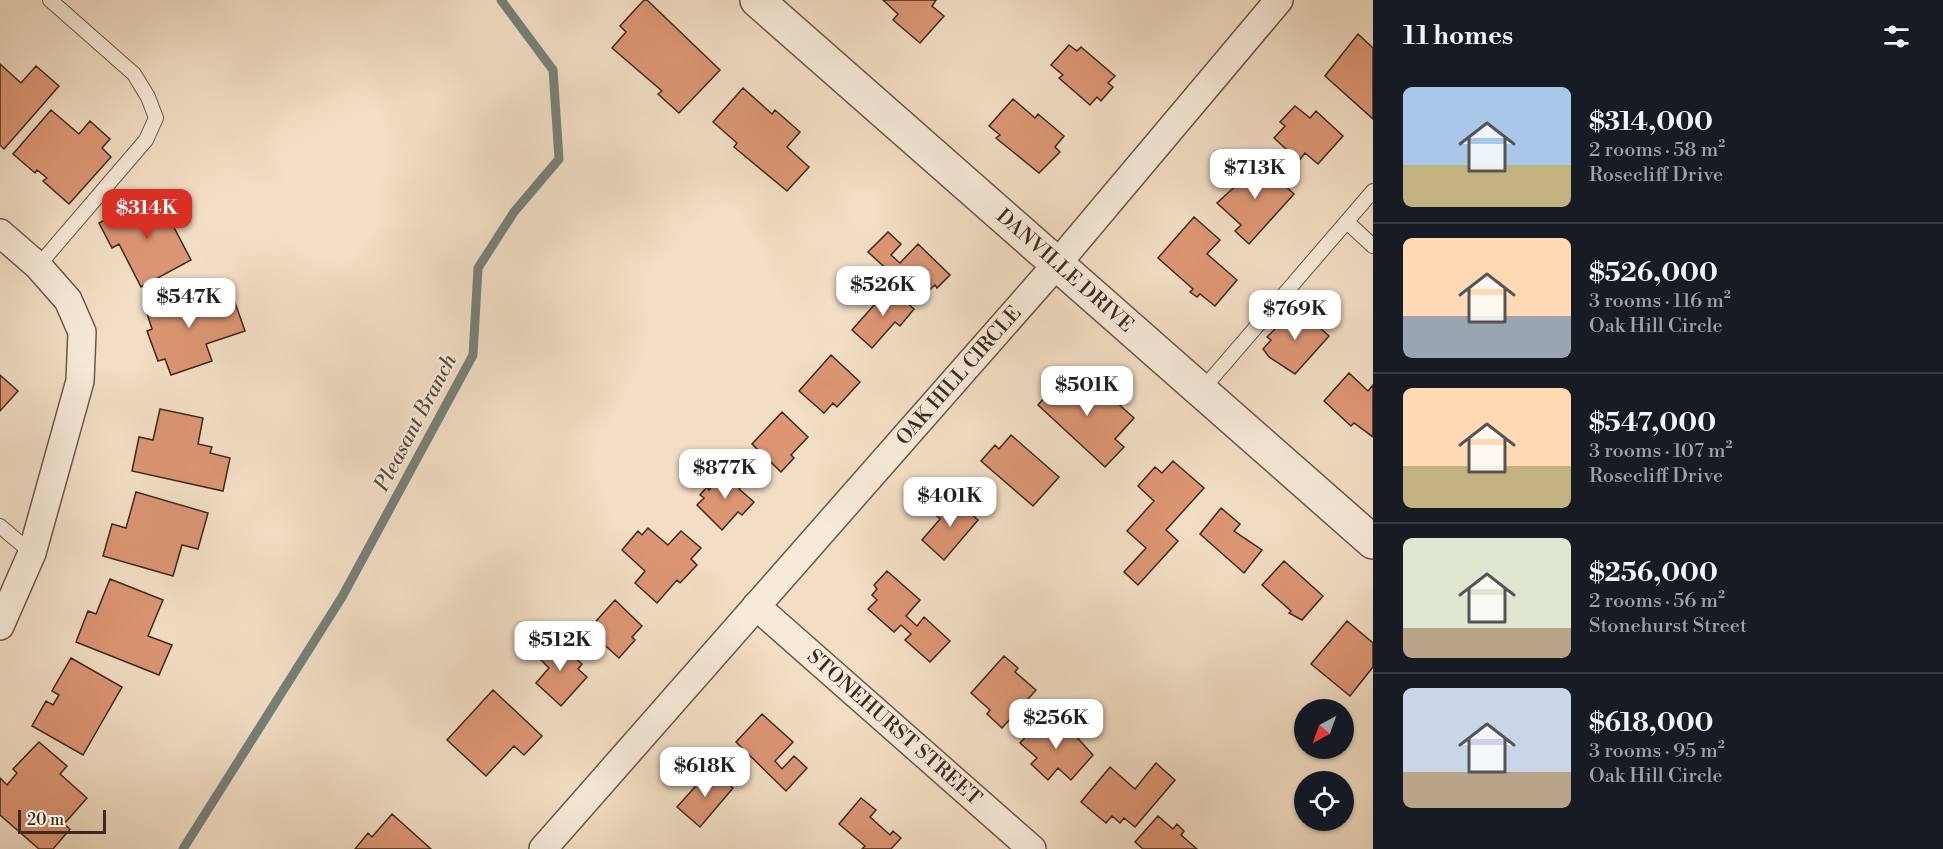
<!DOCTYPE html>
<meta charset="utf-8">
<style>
:root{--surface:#171b24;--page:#242831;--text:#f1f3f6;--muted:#9ea1a6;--line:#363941;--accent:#d93025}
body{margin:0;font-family:"Libre Bodoni",serif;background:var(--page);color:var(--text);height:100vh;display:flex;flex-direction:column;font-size:22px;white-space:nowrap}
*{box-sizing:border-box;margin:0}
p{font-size:20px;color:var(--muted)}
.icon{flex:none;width:33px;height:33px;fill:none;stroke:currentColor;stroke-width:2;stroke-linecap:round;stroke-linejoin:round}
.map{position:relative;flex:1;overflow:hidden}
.panel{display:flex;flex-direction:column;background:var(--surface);width:570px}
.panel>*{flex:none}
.needle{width:39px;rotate:221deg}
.controls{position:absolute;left:1294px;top:699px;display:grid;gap:12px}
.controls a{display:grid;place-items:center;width:60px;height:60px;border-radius:50%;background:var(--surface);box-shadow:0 2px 4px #0004;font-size:30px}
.scale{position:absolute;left:18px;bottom:15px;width:88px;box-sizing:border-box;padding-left:6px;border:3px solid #3f281e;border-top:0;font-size:16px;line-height:21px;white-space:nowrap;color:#3f281e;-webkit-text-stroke:4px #f7ead9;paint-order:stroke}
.price{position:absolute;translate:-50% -51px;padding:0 14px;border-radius:12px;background:#fff;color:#222;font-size:20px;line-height:39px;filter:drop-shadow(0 2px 3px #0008)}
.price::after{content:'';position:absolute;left:50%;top:36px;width:18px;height:14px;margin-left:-9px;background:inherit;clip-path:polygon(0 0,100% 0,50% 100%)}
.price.selected{background:var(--accent);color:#fff}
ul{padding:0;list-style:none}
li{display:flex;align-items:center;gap:18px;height:150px;padding:0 30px}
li+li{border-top:2px solid var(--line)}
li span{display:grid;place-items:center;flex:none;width:168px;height:120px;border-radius:9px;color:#555}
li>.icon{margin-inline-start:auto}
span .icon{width:72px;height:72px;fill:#fffc;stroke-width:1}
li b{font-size:26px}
h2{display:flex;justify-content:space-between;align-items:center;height:72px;padding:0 30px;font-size:26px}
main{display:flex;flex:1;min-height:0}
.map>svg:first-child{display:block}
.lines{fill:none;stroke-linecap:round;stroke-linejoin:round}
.stream{stroke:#768179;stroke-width:9}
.building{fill:#dc9674;stroke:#3f281e;stroke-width:1.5}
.service-casing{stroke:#6c5648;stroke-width:16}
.minor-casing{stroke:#6c5648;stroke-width:30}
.tertiary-casing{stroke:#6c5648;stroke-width:36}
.service{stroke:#f7ead9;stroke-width:14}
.minor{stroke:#f7ead9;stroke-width:27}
.tertiary{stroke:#f7ead9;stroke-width:33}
.labels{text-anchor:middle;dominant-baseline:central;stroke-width:4.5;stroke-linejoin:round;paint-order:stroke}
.street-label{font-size:20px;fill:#3f281e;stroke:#f7ead9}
.water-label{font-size:21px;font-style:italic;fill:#564d44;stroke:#f7ead9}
</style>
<main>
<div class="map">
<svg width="1373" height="849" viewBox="0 0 1373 849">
<rect width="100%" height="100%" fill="#f2dec4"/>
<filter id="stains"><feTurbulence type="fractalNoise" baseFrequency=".00333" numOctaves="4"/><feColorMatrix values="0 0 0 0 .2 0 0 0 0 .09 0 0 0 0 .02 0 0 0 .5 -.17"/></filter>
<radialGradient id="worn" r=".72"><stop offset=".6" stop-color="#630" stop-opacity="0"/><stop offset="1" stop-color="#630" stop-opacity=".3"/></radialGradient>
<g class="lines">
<!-- stream -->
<path class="stream" d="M 183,849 L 342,597 L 473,355 L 478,268 L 514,212 L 559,159 L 553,70 L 501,0"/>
</g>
<!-- building -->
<path class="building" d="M 644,0 L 647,0 L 720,70 L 679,113 L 658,94 L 662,91 L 612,48 L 626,32 L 620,26 Z
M 883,0 L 936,0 L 932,6 L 944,16 L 920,43 L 893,20 L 898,14 Z
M 1358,34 L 1373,48 L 1373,119 L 1325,76 Z
M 1069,45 L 1077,51 L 1081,47 L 1115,76 L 1108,83 L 1113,87 L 1101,101 L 1097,97 L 1090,105 L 1059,78 L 1063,75 L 1051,65 Z
M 0,64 L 21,83 L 36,66 L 59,86 L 4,149 L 0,145 Z
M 743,88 L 772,114 L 775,110 L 800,132 L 787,147 L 809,167 L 787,191 L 734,147 L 737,143 L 713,122 Z
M 1013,99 L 1035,118 L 1038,114 L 1064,136 L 1055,147 L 1060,152 L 1039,173 L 996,138 L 1000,135 L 989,126 Z
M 1295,106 L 1310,118 L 1316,111 L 1343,136 L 1318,164 L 1305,153 L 1299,161 L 1274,138 L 1285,126 L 1280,122 Z
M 51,110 L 79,134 L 90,121 L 110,139 L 102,148 L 111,157 L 69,204 L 43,181 L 47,178 L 37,170 L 35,173 L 13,154 Z
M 1253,157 L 1294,194 L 1249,244 L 1235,231 L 1241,225 L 1217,203 L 1242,180 L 1236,176 Z
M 156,193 L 191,260 L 141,287 L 119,244 L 112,248 L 99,223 Z
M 1194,217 L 1220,240 L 1207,254 L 1237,280 L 1215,306 L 1200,294 L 1197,297 L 1190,292 L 1193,289 L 1158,258 Z
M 888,232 L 901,244 L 891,255 L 900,263 L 918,244 L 950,275 L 937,288 L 935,285 L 927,292 L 922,287 L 915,295 L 868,252 Z
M 890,287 L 914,309 L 900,326 L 895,322 L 872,348 L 852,330 Z
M 186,289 L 193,310 L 233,297 L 245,331 L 206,344 L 212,361 L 171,375 L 165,359 L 158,361 L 147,331 L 152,329 L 144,304 Z
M 1297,307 L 1329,336 L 1295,374 L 1269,357 L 1263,349 L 1271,340 L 1267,337 Z
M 831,355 L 860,382 L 837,407 L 833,403 L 824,413 L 799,391 Z
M 1064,368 L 1093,394 L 1083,404 L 1089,410 L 1105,392 L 1134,418 L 1115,439 L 1124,447 L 1105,467 L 1038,405 L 1054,387 L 1050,384 Z
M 1349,373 L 1368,391 L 1373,385 L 1373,437 L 1354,423 L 1351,426 L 1324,401 Z
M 0,375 L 18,391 L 0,411 Z
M 160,409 L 203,418 L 198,444 L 212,447 L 210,453 L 230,458 L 223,491 L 132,471 L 139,437 L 153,440 Z
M 782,412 L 808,437 L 791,455 L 794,458 L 781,472 L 752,444 Z
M 1011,435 L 1059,477 L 1033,506 L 981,461 L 995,445 L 999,449 Z
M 1173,461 L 1204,488 L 1166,530 L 1178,541 L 1138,585 L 1124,572 L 1146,548 L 1127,531 L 1154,501 L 1138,486 L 1155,467 L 1162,473 Z
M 727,469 L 744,484 L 739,489 L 754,502 L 742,515 L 738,512 L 722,530 L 697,505 L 704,498 L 700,495 L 707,487 L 709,490 Z
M 136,492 L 208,513 L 198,549 L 182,545 L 173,576 L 103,556 L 112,524 L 126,528 Z
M 951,496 L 978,520 L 944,560 L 922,540 L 940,519 L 935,514 Z
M 1221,508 L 1240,524 L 1234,531 L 1262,550 L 1244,573 L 1200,534 Z
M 648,528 L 668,545 L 681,531 L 701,548 L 691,559 L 697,565 L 680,583 L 677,580 L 657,603 L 635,583 L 645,571 L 622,550 L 638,531 L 642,535 Z
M 1284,561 L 1323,596 L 1302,620 L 1289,613 L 1291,611 L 1262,585 Z
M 887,571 L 920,600 L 906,616 L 917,626 L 924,617 L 950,641 L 930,662 L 905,640 L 911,634 L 901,625 L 894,632 L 868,609 L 877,600 L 872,595 L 877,589 L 874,585 Z
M 110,579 L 163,600 L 148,636 L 172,645 L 159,675 L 76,642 L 88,611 L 96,614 Z
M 615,600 L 642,626 L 632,637 L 635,640 L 619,658 L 588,630 Z
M 1347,621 L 1373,643 L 1373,667 L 1350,696 L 1311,664 Z
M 553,638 L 582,664 L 578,669 L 587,677 L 561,706 L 536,683 L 549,668 L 537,656 Z
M 1004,656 L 1018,668 L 1015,672 L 1036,690 L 1002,728 L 987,714 L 990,710 L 971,693 Z
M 71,658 L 122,687 L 83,755 L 32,726 L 46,701 L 53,705 L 59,695 L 52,691 Z
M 493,690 L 542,736 L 524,755 L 514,746 L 486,776 L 447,740 Z
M 762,714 L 793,742 L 775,761 L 782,769 L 794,756 L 807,768 L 786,791 L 736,742 Z
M 1046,715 L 1068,735 L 1071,731 L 1093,755 L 1071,780 L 1058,768 L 1048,780 L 1031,764 L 1037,758 L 1020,743 Z
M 39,742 L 67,766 L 60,774 L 87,798 L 64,824 L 70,829 L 53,849 L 39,849 L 0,815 L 0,778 L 7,785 L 17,773 L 13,769 Z
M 1156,763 L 1175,780 L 1135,827 L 1124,818 L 1120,823 L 1112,816 L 1106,823 L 1081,802 L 1110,767 L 1135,789 Z
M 711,769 L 733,788 L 700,827 L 677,807 Z
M 861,798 L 876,810 L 870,817 L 890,835 L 893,831 L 901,838 L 891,849 L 862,849 L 865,846 L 839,824 Z
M 392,814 L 431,849 L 355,849 L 368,833 L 372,837 Z
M 1158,816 L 1173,829 L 1177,824 L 1184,831 L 1181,835 L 1197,849 L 1143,849 L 1135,842 Z"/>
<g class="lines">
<defs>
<path id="service" d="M 1347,222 L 1373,246
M 38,266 L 146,140 L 156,118 L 148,97 L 134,74 L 50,0
M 1201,391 L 1373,191
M 0,526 L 32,553"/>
<g id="minor">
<path d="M 0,233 L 38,266 L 68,300 L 82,332 L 80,381 L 32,553 L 0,626"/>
<path id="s1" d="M 756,606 L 1032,849"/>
<path id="s2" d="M 543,849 L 1057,264 L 1279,0"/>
</g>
<g id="tertiary">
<path id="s3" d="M 757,0 L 1373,542"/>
</g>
</defs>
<!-- service casing -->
<use href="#service" class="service-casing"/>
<!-- minor casing -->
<use href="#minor" class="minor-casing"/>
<!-- tertiary casing -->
<use href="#tertiary" class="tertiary-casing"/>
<!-- service -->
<use href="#service" class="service"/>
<!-- minor -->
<use href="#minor" class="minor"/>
<!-- tertiary -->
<use href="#tertiary" class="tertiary"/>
</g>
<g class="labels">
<!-- street labels -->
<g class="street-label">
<text stroke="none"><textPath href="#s3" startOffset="410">DANVILLE DRIVE</textPath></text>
<text stroke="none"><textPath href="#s2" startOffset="630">OAK HILL CIRCLE</textPath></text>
<text stroke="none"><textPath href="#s1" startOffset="184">STONEHURST STREET</textPath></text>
</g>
<!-- water labels -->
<g class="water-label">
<text transform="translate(416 423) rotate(-62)">Pleasant Branch</text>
</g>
</g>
<rect width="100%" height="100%" filter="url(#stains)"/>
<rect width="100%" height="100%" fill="url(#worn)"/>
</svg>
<div class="controls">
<a><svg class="needle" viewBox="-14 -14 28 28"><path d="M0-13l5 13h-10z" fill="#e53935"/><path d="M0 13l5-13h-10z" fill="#9ea1a6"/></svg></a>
<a><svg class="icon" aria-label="locate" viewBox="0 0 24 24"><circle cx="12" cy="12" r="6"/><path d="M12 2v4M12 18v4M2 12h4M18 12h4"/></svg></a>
</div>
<div class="scale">20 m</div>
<b class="price" style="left:1255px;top:200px">$713K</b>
<b class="price selected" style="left:147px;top:240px">$314K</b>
<b class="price" style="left:883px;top:317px">$526K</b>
<b class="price" style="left:189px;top:329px">$547K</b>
<b class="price" style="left:1295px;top:341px">$769K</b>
<b class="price" style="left:1087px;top:417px">$501K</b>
<b class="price" style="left:725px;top:500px">$877K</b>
<b class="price" style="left:950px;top:528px">$401K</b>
<b class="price" style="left:560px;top:672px">$512K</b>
<b class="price" style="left:1056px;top:750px">$256K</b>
<b class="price" style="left:705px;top:798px">$618K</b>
</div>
<section class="panel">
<h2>11 homes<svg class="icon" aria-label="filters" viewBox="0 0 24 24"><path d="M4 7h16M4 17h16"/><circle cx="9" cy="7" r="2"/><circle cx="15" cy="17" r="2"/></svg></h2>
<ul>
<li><span style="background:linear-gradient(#a9c7e8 65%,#c2b280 0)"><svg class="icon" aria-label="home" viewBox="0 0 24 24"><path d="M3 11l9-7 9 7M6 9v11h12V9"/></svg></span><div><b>$314,000</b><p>2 rooms · 58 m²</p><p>Rosecliff Drive</p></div></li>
<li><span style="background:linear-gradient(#ffd9b3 65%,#9aa5b1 0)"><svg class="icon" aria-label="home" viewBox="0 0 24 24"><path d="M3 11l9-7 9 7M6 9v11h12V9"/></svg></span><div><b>$526,000</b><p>3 rooms · 116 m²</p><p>Oak Hill Circle</p></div></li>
<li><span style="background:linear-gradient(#ffd9b3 65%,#c2b280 0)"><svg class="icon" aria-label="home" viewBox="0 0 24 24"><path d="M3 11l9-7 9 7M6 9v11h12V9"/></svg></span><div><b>$547,000</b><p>3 rooms · 107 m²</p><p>Rosecliff Drive</p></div></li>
<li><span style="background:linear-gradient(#dfe7d0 75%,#b9a48a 0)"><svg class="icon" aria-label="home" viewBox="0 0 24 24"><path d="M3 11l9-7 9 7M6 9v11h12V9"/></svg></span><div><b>$256,000</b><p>2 rooms · 56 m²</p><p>Stonehurst Street</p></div></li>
<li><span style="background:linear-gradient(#c9d6e8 70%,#b9a48a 0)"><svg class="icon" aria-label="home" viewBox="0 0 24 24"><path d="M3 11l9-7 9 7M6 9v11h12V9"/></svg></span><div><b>$618,000</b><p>3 rooms · 95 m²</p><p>Oak Hill Circle</p></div></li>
</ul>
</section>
</main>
